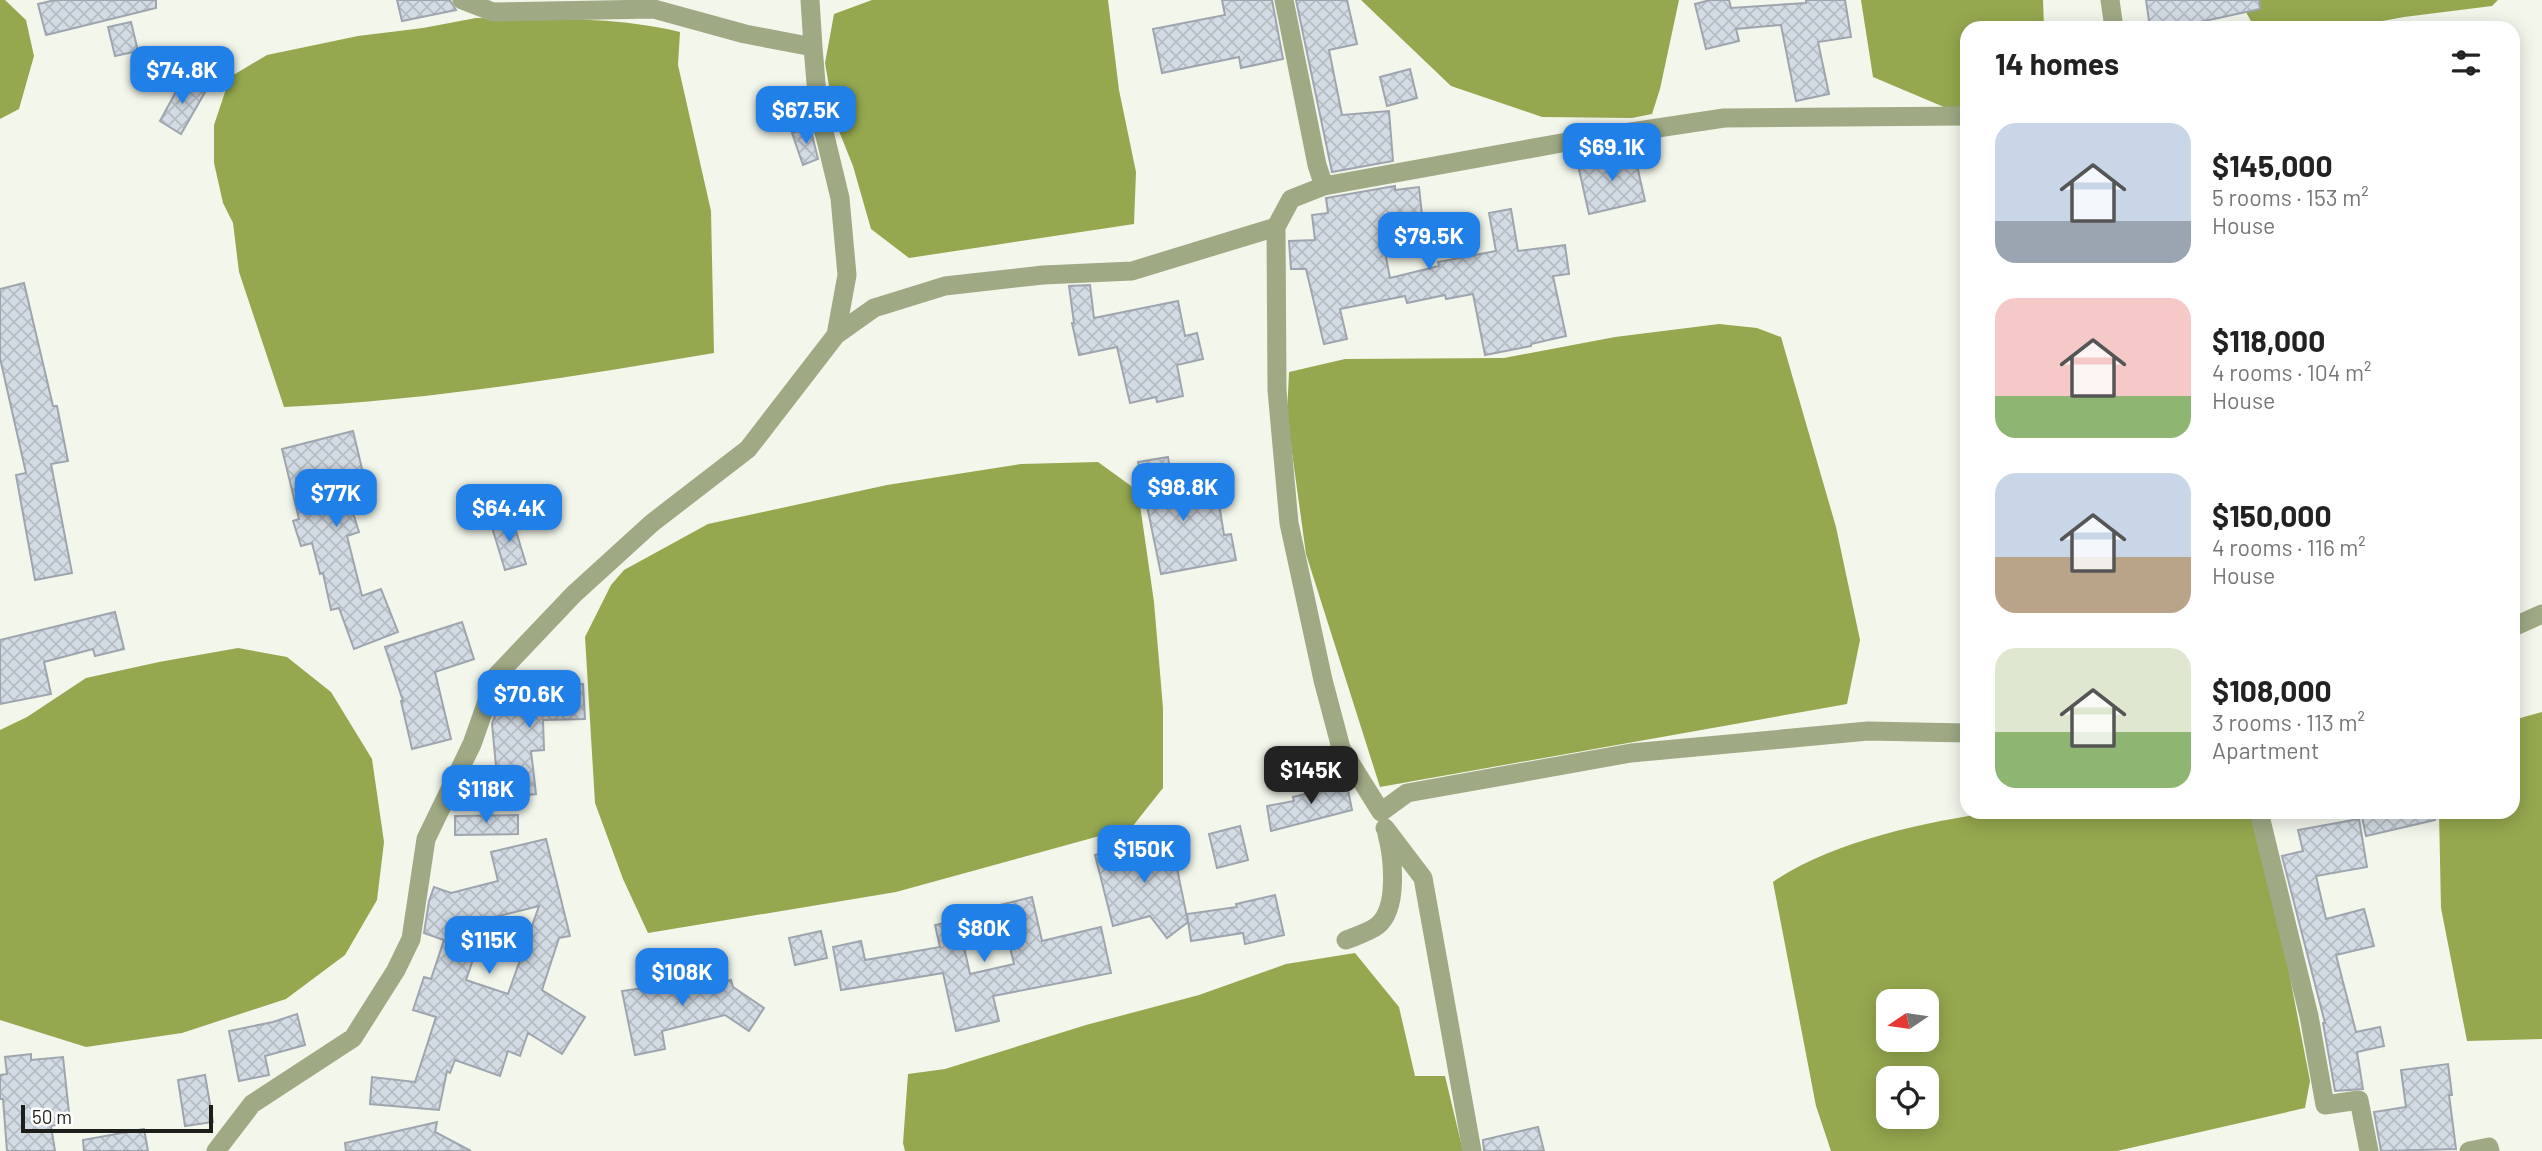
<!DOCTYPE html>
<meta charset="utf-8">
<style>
:root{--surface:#fff;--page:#f6f6f6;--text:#222;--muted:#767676;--accent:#217fe8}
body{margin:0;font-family:Barlow,sans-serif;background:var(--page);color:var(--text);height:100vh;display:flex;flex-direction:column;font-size:26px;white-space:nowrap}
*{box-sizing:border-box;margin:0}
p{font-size:23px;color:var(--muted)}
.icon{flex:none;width:38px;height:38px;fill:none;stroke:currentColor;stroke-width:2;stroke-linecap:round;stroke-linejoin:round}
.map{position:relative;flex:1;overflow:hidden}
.details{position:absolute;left:1960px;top:21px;width:560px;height:798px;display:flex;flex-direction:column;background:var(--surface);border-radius:21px;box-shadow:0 4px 18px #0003}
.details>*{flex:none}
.needle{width:46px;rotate:257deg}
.controls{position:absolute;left:1876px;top:989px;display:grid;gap:14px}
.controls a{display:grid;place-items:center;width:63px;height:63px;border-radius:14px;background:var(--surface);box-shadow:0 4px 18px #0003;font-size:35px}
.scale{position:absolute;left:21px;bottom:18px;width:192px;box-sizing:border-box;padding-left:7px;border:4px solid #1d1e1a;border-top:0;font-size:19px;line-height:24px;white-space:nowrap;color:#1d1e1a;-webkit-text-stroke:5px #fff;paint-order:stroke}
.price{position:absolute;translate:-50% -60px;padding:0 16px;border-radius:14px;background:var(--accent);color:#fff;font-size:23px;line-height:46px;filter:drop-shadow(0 2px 4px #0008)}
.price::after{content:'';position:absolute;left:50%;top:42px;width:21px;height:16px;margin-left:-10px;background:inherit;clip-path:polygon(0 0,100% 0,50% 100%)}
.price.current{background:#222;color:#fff}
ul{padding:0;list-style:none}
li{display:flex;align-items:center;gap:21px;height:175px;padding:0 35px}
li span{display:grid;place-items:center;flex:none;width:196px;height:140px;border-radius:21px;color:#555}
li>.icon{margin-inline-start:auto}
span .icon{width:84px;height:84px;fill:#fffc;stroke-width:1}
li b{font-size:30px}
h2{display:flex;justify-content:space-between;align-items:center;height:84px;padding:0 35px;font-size:30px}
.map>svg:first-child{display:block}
.water{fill:#95a84f;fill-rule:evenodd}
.building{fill:url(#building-cross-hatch);stroke:#9ea5ae;stroke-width:2;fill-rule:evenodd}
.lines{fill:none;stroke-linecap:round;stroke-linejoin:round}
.minor{stroke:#9fa984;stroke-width:19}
</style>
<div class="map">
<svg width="2542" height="1151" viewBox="0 0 2542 1151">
<defs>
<pattern id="building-cross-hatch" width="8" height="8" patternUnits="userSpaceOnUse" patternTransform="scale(1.75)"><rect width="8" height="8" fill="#d3dbe4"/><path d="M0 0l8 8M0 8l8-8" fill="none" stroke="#b5bcc3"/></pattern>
</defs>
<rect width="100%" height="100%" fill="#f3f6eb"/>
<!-- water -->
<path class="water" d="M 0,0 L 5,0 L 26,20 L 34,56 L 19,109 L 0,119 Z
M 872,0 L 1108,0 L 1119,90 L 1136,172 L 1134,224 L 909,258 L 871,229 L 853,166 L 835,121 L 825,63 L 834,14 Z
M 1361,0 L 1679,0 L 1660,89 L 1652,114 L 1632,118 L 1542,117 L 1451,86 Z
M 1861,0 L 2043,0 L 2044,28 L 1967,28 L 1967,106 L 1951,110 L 1873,77 Z
M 2239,0 L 2498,0 L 2492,6 L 2404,17 L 2344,28 L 2281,28 L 2251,21 Z
M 476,18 C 545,19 614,16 680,32 L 678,65 L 711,211 L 714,353 C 573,377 426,401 284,407 L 239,272 L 233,223 L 223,203 L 214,163 L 214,125 L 230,77 L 267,55 L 358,36 L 423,28 Z
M 1719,324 L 1757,328 L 1781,337 L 1836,527 L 1860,640 L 1847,704 L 1380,787 L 1306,554 L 1287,416 L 1289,372 L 1345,359 L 1504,358 L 1615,337 Z
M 1098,462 L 1138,491 L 1154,602 L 1163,708 L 1163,788 L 1132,827 L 896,892 L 648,933 L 623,879 L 595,803 L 585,637 L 611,585 L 624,570 L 708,524 L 887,485 L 1021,464 Z
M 238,648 L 287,657 L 331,692 L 372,759 L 384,842 L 377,900 L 345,955 L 286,999 L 182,1033 L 86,1047 L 0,1020 L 0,730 L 27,717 L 86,678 L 159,662 Z
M 2542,712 L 2542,1039 L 2467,1041 L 2441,908 L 2439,812 L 2513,812 L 2513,720 Z
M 1996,812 L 2254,812 L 2288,967 L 2310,1081 L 2305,1108 L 2117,1151 L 1831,1151 L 1816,1106 L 1773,882 C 1830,842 1927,821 1996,812 ZM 1888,1001 L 1927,1001 L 1927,1040 L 1888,1040 ZM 1888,1078 L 1927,1078 L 1927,1116 L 1888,1116 Z
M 1355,953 L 1399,1007 L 1415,1076 L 1445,1076 L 1463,1151 L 905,1151 L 903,1143 L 908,1074 L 945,1069 L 1086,1025 L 1199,995 L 1286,964 Z"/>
<!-- building -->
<path class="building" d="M 55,0 L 156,0 L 156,8 L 46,35 L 38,4 Z
M 397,0 L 450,0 L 456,10 L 402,21 Z
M 1222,0 L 1272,0 L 1283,59 L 1241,68 L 1239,57 L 1162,73 L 1153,29 L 1225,15 Z
M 1296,0 L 1347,0 L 1357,44 L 1329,50 L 1342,115 L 1389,111 L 1393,161 L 1332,172 Z
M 1710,0 L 1729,0 L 1731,8 L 1806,3 L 1806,0 L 1845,0 L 1851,37 L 1818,42 L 1829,94 L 1796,101 L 1781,25 L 1736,29 L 1739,41 L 1706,49 L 1695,4 Z
M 2146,0 L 2259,0 L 2260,9 L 2200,22 L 2150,28 Z
M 131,22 L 138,51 L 115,56 L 108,27 Z
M 1410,69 L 1417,98 L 1387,106 L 1380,77 Z
M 183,79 L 205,92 L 181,134 L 160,121 Z
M 810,127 L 818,159 L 803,165 L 792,133 Z
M 1634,152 L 1645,201 L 1589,214 L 1578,165 Z
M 1395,186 L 1395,190 L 1419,187 L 1422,215 L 1379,221 L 1390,278 L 1439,266 L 1438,262 L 1496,251 L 1489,213 L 1511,209 L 1518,251 L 1565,245 L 1569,274 L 1553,276 L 1566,336 L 1531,344 L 1531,346 L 1485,355 L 1473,294 L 1446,299 L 1445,295 L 1407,303 L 1405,296 L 1340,309 L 1347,339 L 1324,344 L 1306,269 L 1291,269 L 1289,241 L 1315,240 L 1312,215 L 1328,213 L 1326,198 Z
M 24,283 L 53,406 L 57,406 L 68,461 L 51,464 L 72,573 L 35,580 L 16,475 L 26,473 L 0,358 L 0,289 Z
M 1090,285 L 1094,318 L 1178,301 L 1185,336 L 1197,333 L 1203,359 L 1177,365 L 1183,396 L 1157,402 L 1156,397 L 1130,403 L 1117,347 L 1079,355 L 1072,323 L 1074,323 L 1069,286 Z
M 353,431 L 368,494 L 349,500 L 359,532 L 347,536 L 362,596 L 381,589 L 398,632 L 354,649 L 339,608 L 331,610 L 323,573 L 320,574 L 312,543 L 301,546 L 293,521 L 299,519 L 282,449 Z
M 1168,457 L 1174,498 L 1217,491 L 1224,535 L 1231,534 L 1236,560 L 1161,574 L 1138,462 Z
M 512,518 L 526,564 L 505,570 L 491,524 Z
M 115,612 L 124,649 L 95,656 L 93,649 L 44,662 L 51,694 L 0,704 L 0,640 Z
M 462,622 L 474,659 L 435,672 L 451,739 L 412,749 L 401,701 L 403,701 L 385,647 Z
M 540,678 L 541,685 L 583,684 L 585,719 L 543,720 L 544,750 L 531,751 L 536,794 L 499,798 L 492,724 L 497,710 L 512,709 L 510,679 Z
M 1346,780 L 1352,810 L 1271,831 L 1267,806 L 1294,801 L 1293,797 L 1324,789 L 1323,784 Z
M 2361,812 L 2434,812 L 2435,820 L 2366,836 Z
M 518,815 L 518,834 L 455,835 L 455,816 Z
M 2359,819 L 2367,867 L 2316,876 L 2326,919 L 2364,909 L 2374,946 L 2336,955 L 2356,1032 L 2380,1027 L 2384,1046 L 2357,1052 L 2363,1089 L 2335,1091 L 2323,1023 L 2325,1023 L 2282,856 L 2303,851 L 2298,830 Z
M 1240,826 L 1248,860 L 1217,868 L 1209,834 Z
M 546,839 L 570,936 L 559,938 L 542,990 L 585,1017 L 562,1054 L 528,1033 L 520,1056 L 508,1051 L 500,1076 L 455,1060 L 450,1073 L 447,1071 L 439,1110 L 370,1104 L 372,1077 L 415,1082 L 436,1017 L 413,1010 L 424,977 L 431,979 L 444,940 L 424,933 L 429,901 L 434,887 L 451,893 L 498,881 L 491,852 ZM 539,906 L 508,994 L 466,980 L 487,919 Z
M 1171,839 L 1188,922 L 1167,938 L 1150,916 L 1113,926 L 1095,855 L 1126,847 Z
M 1275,895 L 1284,935 L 1245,944 L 1243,933 L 1191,941 L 1187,914 L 1237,907 L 1236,904 Z
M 1032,897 L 1042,941 L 1101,927 L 1111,973 L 993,996 L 999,1021 L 956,1031 L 943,973 L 841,990 L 833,947 L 861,941 L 865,960 L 940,947 L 935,925 L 958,920 L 970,974 L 1014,964 L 1000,905 Z
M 821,931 L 827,958 L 795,965 L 789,938 Z
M 673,965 L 680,990 L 731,980 L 733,987 L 764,1008 L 749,1031 L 725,1015 L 662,1031 L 665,1049 L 635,1055 L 622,991 L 657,986 L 652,970 Z
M 297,1014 L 305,1045 L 265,1056 L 269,1075 L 239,1081 L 229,1031 L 273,1022 Z
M 31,1054 L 31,1060 L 63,1057 L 70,1122 L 51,1126 L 55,1151 L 7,1151 L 3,1099 L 0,1099 L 0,1075 L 7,1074 L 5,1057 Z
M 2448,1064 L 2452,1095 L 2449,1095 L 2456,1149 L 2381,1151 L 2374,1112 L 2406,1107 L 2401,1070 Z
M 205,1075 L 213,1122 L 185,1126 L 178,1080 Z
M 437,1122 L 435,1132 L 471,1151 L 346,1151 L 345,1143 Z
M 1538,1127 L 1544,1151 L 1484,1151 L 1483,1140 Z
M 144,1129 L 148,1151 L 84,1151 L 83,1140 Z"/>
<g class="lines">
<!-- minor -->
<path class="minor" d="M 810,0 L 813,47
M 1284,0 L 1317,165 L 1324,186 L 1291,199 L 1276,227 L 1277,390 L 1289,523 L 1323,680 L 1341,748 L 1381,812 L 1407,793 L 1631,753 L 1868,731 L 1967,733
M 2110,0 L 2114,28
M 1324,186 L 1578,140 L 1724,118 L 1967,116
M 836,335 L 874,308 L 945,286 L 1043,275 L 1132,271 L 1276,227
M 2513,627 L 2542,614
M 2259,812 L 2309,1016 L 2325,1105 L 2359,1100 L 2369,1151
M 1385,828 L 1423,878 L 1472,1151
M 1346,940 C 1356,936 1369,932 1377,926 C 1399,909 1393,857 1387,834
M 216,1151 L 252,1104 L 353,1038 L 396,970 L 411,939 L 426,839 L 472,744 L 496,676 L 574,594 L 652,523 L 748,449 L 836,335 L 847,275 L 840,198 L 818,107 L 813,47 L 745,34 L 654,9 L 493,12 L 462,0
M 2469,1151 L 2489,1147 L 2490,1151"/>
</g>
</svg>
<div class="controls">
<a><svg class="needle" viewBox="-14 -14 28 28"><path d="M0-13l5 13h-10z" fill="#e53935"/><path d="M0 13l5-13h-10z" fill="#767676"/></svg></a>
<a><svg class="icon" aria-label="locate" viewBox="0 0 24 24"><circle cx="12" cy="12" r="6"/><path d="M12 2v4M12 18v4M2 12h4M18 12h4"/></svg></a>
</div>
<div class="scale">50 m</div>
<b class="price" style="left:182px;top:106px">$74.8K</b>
<b class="price" style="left:806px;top:146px">$67.5K</b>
<b class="price" style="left:1612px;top:183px">$69.1K</b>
<b class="price" style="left:1429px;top:272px">$79.5K</b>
<b class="price" style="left:1183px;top:523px">$98.8K</b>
<b class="price" style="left:336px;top:529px">$77K</b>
<b class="price" style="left:509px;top:544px">$64.4K</b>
<b class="price" style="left:529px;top:730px">$70.6K</b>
<b class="price current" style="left:1311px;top:806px">$145K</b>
<b class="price" style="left:486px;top:825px">$118K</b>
<b class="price" style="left:1144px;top:885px">$150K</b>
<b class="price" style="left:984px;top:964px">$80K</b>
<b class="price" style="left:489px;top:976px">$115K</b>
<b class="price" style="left:682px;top:1008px">$108K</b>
<section class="details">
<h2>14 homes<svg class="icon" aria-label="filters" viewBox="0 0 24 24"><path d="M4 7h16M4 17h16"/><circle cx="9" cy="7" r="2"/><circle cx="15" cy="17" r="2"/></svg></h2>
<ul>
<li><span style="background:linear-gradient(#c9d6e8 70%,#9aa5b1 0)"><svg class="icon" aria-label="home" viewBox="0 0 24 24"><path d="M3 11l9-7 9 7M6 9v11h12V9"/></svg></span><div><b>$145,000</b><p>5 rooms · 153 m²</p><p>House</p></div></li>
<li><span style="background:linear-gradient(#f6c9c9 70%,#8fb573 0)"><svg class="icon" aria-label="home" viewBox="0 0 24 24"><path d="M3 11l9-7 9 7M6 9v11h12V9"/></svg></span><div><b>$118,000</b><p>4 rooms · 104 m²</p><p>House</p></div></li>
<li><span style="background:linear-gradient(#c9d6e8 60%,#b9a48a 0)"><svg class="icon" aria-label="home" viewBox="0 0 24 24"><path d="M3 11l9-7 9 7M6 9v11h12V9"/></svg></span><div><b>$150,000</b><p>4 rooms · 116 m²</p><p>House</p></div></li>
<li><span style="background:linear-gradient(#dfe7d0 60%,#8fb573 0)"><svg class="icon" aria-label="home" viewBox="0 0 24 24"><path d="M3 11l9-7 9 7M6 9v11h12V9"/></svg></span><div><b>$108,000</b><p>3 rooms · 113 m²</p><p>Apartment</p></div></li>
</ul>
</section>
</div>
